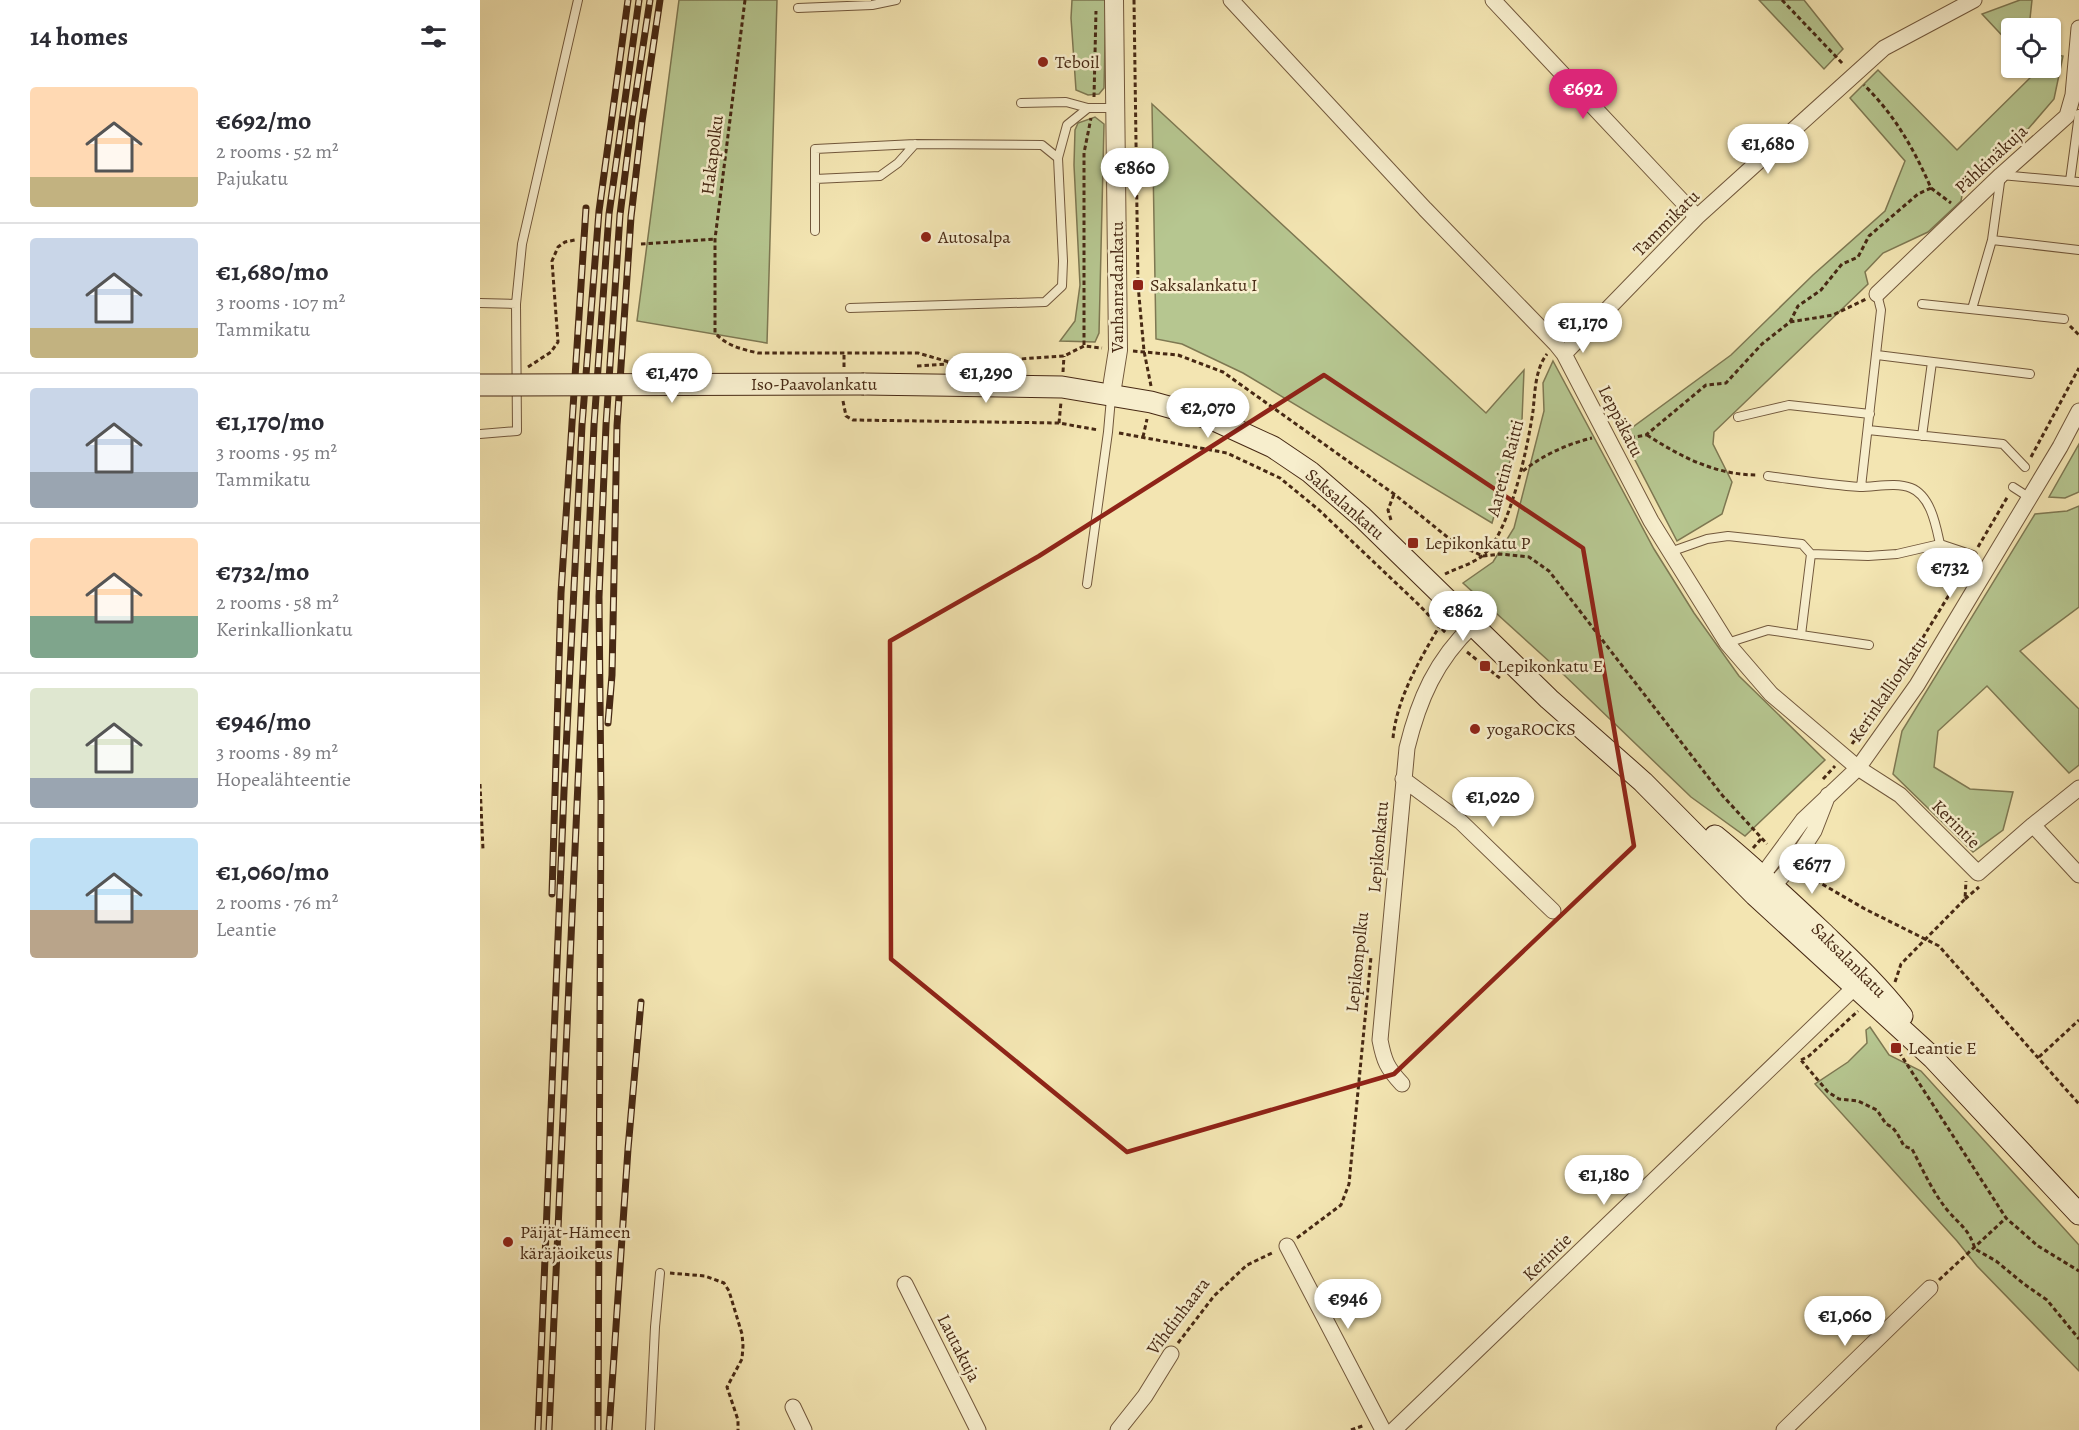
<!DOCTYPE html>
<meta charset="utf-8">
<style>
:root{--surface:#fff;--page:#f2f2f3;--text:#2b2b33;--muted:#7c7c81;--line:#e1e1e2;--accent:#db2777}
body{margin:0;font-family:Alegreya,serif;background:var(--page);color:var(--text);height:100vh;display:flex;flex-direction:column;font-size:22px;white-space:nowrap}
*{box-sizing:border-box;margin:0}
p{font-size:20px;color:var(--muted)}
.icon{flex:none;width:33px;height:33px;fill:none;stroke:currentColor;stroke-width:2;stroke-linecap:round;stroke-linejoin:round}
.map{position:relative;flex:1;overflow:hidden}
.drawer{display:flex;flex-direction:column;background:var(--surface);width:480px}
.drawer>*{flex:none}
.tools{position:absolute;left:1521px;top:18px;display:grid;gap:12px}
.tools a{display:grid;place-items:center;width:60px;height:60px;border-radius:6px;background:var(--surface);box-shadow:0 2px 4px #0004;font-size:30px}
.price{position:absolute;translate:-50% -51px;padding:0 14px;border-radius:21px;background:#fff;color:#222;font-size:20px;line-height:39px;filter:drop-shadow(0 2px 3px #0008)}
.price::after{content:'';position:absolute;left:50%;top:36px;width:18px;height:14px;margin-left:-9px;background:inherit;clip-path:polygon(0 0,100% 0,50% 100%)}
.price.current{background:var(--accent);color:#fff}
ul{padding:0;list-style:none}
li{display:flex;align-items:center;gap:18px;height:150px;padding:0 30px}
li+li{border-top:2px solid var(--line)}
li span{display:grid;place-items:center;flex:none;width:168px;height:120px;border-radius:6px;color:#555}
li>.icon{margin-inline-start:auto}
span .icon{width:72px;height:72px;fill:#fffc;stroke-width:1}
li b{font-size:26px}
h2{display:flex;justify-content:space-between;align-items:center;height:72px;padding:0 30px;font-size:26px}
main{display:flex;flex:1;min-height:0}
.map>svg:first-child{display:block}
.green{fill:#b6c690;stroke:#7e7852;stroke-width:1.5}
.lines{fill:none;stroke-linecap:round;stroke-linejoin:round}
.service-casing{stroke:#72583c;stroke-width:10}
.minor-casing{stroke:#72583c;stroke-width:17}
.tertiary-casing{stroke:#72583c;stroke-width:20}
.secondary-casing{stroke:#472914;stroke-width:23}
.path{stroke:#472914;stroke-width:3;stroke-dasharray:4.5 3;stroke-linecap:butt}
.service{stroke:#f7eecd;stroke-width:8}
.minor{stroke:#f7eecd;stroke-width:15}
.tertiary{stroke:#f7eecd;stroke-width:18}
.secondary{stroke:#f7eecd;stroke-width:21}
.rail-casing{stroke:#472914;stroke-width:7}
.rail{stroke:#f7eecd;stroke-width:4.5;stroke-dasharray:14;stroke-linecap:butt}
.secondary-bridge-casing{stroke:#472914;stroke-width:23;stroke-linecap:butt}
.secondary-bridge{stroke:#f7eecd;stroke-width:21}
.marked{fill:none;stroke:#8f2418;stroke-width:4.5;stroke-linejoin:round}
.poi-dot{fill:#8f2418;stroke:#f7eecd;stroke-width:2}
.labels{text-anchor:middle;dominant-baseline:central;stroke-width:5;stroke-linejoin:round;paint-order:stroke}
.poi-label{font-size:18px;fill:#472914;stroke:#f7eecd;text-anchor:start}
.street-label{font-size:18px;fill:#472914;stroke:#f7eecd}
</style>
<main>
<section class="drawer">
<h2>14 homes<svg class="icon" aria-label="filters" viewBox="0 0 24 24"><path d="M4 7h16M4 17h16"/><circle cx="9" cy="7" r="2"/><circle cx="15" cy="17" r="2"/></svg></h2>
<ul>
<li><span style="background:linear-gradient(#ffd9b3 75%,#c2b280 0)"><svg class="icon" aria-label="home" viewBox="0 0 24 24"><path d="M3 11l9-7 9 7M6 9v11h12V9"/></svg></span><div><b>€692/mo</b><p>2 rooms · 52 m²</p><p>Pajukatu</p></div></li>
<li><span style="background:linear-gradient(#c9d6e8 75%,#c2b280 0)"><svg class="icon" aria-label="home" viewBox="0 0 24 24"><path d="M3 11l9-7 9 7M6 9v11h12V9"/></svg></span><div><b>€1,680/mo</b><p>3 rooms · 107 m²</p><p>Tammikatu</p></div></li>
<li><span style="background:linear-gradient(#c9d6e8 70%,#9aa5b1 0)"><svg class="icon" aria-label="home" viewBox="0 0 24 24"><path d="M3 11l9-7 9 7M6 9v11h12V9"/></svg></span><div><b>€1,170/mo</b><p>3 rooms · 95 m²</p><p>Tammikatu</p></div></li>
<li><span style="background:linear-gradient(#ffd9b3 65%,#7fa58c 0)"><svg class="icon" aria-label="home" viewBox="0 0 24 24"><path d="M3 11l9-7 9 7M6 9v11h12V9"/></svg></span><div><b>€732/mo</b><p>2 rooms · 58 m²</p><p>Kerinkallionkatu</p></div></li>
<li><span style="background:linear-gradient(#dfe7d0 75%,#9aa5b1 0)"><svg class="icon" aria-label="home" viewBox="0 0 24 24"><path d="M3 11l9-7 9 7M6 9v11h12V9"/></svg></span><div><b>€946/mo</b><p>3 rooms · 89 m²</p><p>Hopealähteentie</p></div></li>
<li><span style="background:linear-gradient(#bfe0f5 60%,#b9a48a 0)"><svg class="icon" aria-label="home" viewBox="0 0 24 24"><path d="M3 11l9-7 9 7M6 9v11h12V9"/></svg></span><div><b>€1,060/mo</b><p>2 rooms · 76 m²</p><p>Leantie</p></div></li>
</ul>
</section>
<div class="map">
<svg width="1599" height="1430" viewBox="0 0 1599 1430">
<rect width="100%" height="100%" fill="#f3e5b2"/>
<filter id="stains"><feTurbulence type="fractalNoise" baseFrequency=".00333" numOctaves="4"/><feColorMatrix values="0 0 0 0 .2 0 0 0 0 .09 0 0 0 0 .02 0 0 0 .5 -.17"/></filter>
<radialGradient id="worn" r=".72"><stop offset=".6" stop-color="#630" stop-opacity="0"/><stop offset="1" stop-color="#630" stop-opacity=".3"/></radialGradient>
<!-- green -->
<path class="green" d="M 199,0 L 297,0 L 287,343 L 157,321 Z
M 592,0 L 626,0 L 624,88 L 619,94 L 608,95 L 596,90 L 591,18 Z
M 1279,0 L 1324,0 L 1363,49 L 1344,69 Z
M 1540,0 L 1552,0 L 1549,28 L 1532,28 L 1531,45 L 1502,14 Z
M 1571,54 L 1583,56 L 1574,99 L 1530,150 L 1501,163 L 1485,179 L 1481,201 L 1448,232 L 1403,253 L 1385,272 L 1388,284 L 1234,432 L 1233,444 L 1252,482 L 1242,514 L 1197,541 L 1142,435 L 1251,355 L 1333,275 L 1405,211 L 1425,161 L 1370,98 L 1398,70 L 1477,150 L 1556,72 L 1552,68 L 1570,68 Z
M 672,104 L 1006,413 L 1044,370 L 1042,420 L 1012,523 L 763,373 L 702,344 L 676,339 Z
M 615,117 L 624,124 L 619,333 L 615,342 L 580,341 L 595,321 L 600,285 L 594,165 L 595,130 L 598,123 Z
M 1073,361 L 1174,549 L 1214,613 L 1259,676 L 1345,760 L 1265,836 L 1211,797 L 1082,673 L 983,583 L 1013,562 L 1034,528 L 1064,411 L 1063,383 Z
M 1599,444 L 1599,492 L 1585,498 L 1569,497 Z
M 1599,506 L 1599,607 L 1540,651 L 1599,709 L 1599,765 L 1589,773 L 1507,686 L 1458,731 L 1454,767 L 1490,789 L 1533,792 L 1523,830 L 1493,852 L 1413,774 L 1422,731 L 1555,514 L 1587,511 Z
M 1390,1027 L 1409,1055 L 1441,1071 L 1599,1245 L 1599,1371 L 1497,1266 L 1477,1241 L 1335,1084 L 1368,1062 L 1387,1043 L 1386,1030 Z"/>
<g class="lines">
<defs>
<path id="service" d="M 318,8 L 392,5 L 416,0
M 541,103 L 586,102 L 608,108
M 335,179 L 400,176 L 418,163 L 435,144
M 1590,181 L 1599,114
M 335,231 L 335,149 L 435,144 L 562,145 L 578,158
M 1512,240 L 1599,250
M 0,303 L 36,304
M 1442,304 L 1584,319
M 370,308 L 565,302 L 582,286 L 583,261 L 578,158 L 587,125 L 608,108 L 635,108
M 1492,309 L 1512,240 L 1521,175 L 1599,182
M 1397,355 L 1550,374
M 1258,417 L 1309,405 L 1390,414
M 1388,430 L 1523,444 L 1545,467
M 0,434 L 37,431 L 36,304 L 42,244 L 98,0
M 1442,436 L 1452,362
M 1288,476 C 1318,480 1349,485 1380,487 C 1396,487 1416,482 1431,488 C 1451,496 1456,526 1460,544
M 1381,487 L 1401,310 L 1397,294
M 1533,487 L 1550,498
M 1190,552 L 1227,539 L 1248,536 L 1322,544 L 1331,554 L 1388,556 L 1417,554 L 1460,544 L 1493,555
M 607,584 L 628,432 L 631,398
M 1321,635 L 1331,554
M 1247,643 L 1288,630 L 1389,645
M 170,1430 L 175,1327 L 180,1273"/>
<path id="minor" d="M 751,0 L 945,209 L 1076,344 L 1084,354 L 1171,521 L 1247,643 L 1291,694 L 1378,768 L 1420,795 L 1498,873 L 1553,825 L 1599,788
M 1013,0 L 1217,217
M 1397,294 L 1521,175 L 1587,116 L 1593,95 L 1599,28
M 1084,354 L 1217,217 L 1404,48 L 1494,0
M 923,779 L 981,822 L 1073,911
M 1553,825 L 1599,875
M 1276,884 L 1323,820 L 1378,768 L 1437,685 L 1580,447 L 1599,411
M 1288,892 L 1312,865 L 1334,831 L 1348,795
M 922,1084 C 907,1068 904,1061 900,1040 L 927,748 C 939,699 956,660 993,625
M 807,1246 L 903,1430
M 425,1284 L 498,1430
M 313,1407 L 324,1430
M 638,1430 L 665,1396 L 691,1354
M 914,1430 L 1375,987
M 1304,1430 L 1450,1288"/>
<path id="tertiary" d="M 631,394 L 638,350 L 634,0"/>
<path id="secondary" d="M 384,384 L 582,387 L 671,402 L 732,419 L 793,447 L 830,472 L 882,517 L 1069,699 L 1163,782 L 1275,895 L 1453,1058 L 1599,1214
M 1235,836 C 1272,866 1307,899 1342,932 C 1370,959 1398,985 1422,1016"/>
</defs>
<!-- service casing -->
<use href="#service" class="service-casing"/>
<!-- minor casing -->
<use href="#minor" class="minor-casing"/>
<!-- tertiary casing -->
<use href="#tertiary" class="tertiary-casing"/>
<!-- secondary casing -->
<use href="#secondary" class="secondary-casing"/>
<!-- path -->
<path class="path" d="M 265,0 L 235,239 L 235,333 C 247,346 261,349 278,353 L 438,353 L 469,362
M 654,0 L 658,285 L 664,351 L 671,386
M 1302,0 L 1364,65
M 614,97 L 616,11
M 1451,188 L 1471,203
M 161,244 L 235,239
M 1310,322 L 1353,315 L 1386,299
M 1590,326 L 1599,335
M 604,345 L 604,153 L 611,118
M 653,351 L 698,355 L 743,372 L 914,494 L 976,544 L 1003,556 L 1021,554 L 1049,557 L 1069,571 L 1242,795 L 1287,844
M 437,366 L 584,356 L 604,346 L 622,348
M 48,367 L 71,352 L 78,342 L 72,261 L 78,247 L 85,242 L 95,240
M 364,367 L 364,354
M 583,372 L 584,356
M 363,401 L 366,416 L 373,420 L 579,423 L 618,430
M 579,423 L 581,402
M 639,433 L 747,453 L 800,478 L 839,510 L 938,604 L 966,633
M 1167,435 C 1201,457 1236,475 1277,475
M 663,437 L 667,419
M 1143,439 L 1166,435 L 1226,385 L 1246,383 L 1282,344 L 1310,322 L 1318,306 L 1341,290 L 1362,264 L 1378,257 L 1389,236 L 1438,194 L 1451,188 C 1434,149 1414,114 1384,85
M 1551,457 L 1599,368
M 1043,471 C 1063,455 1087,444 1112,438
M 911,520 L 908,510 L 914,494
M 1498,547 L 1528,496
M 965,574 C 977,568 992,564 1002,556 C 1030,535 1048,445 1053,411 C 1055,393 1055,369 1067,354
M 987,652 L 1021,679
M 913,738 C 917,698 939,661 959,627
M 1372,744 L 1423,670 L 1488,564
M 1343,779 L 1355,766
M 0,784 L 3,850
M 1273,848 L 1281,839
M 1323,873 L 1385,909 L 1459,946 L 1599,1104
M 1485,899 L 1499,887
M 1415,982 L 1421,964 L 1485,899 L 1486,881
M 1419,1052 L 1526,1218 L 1558,1246 L 1599,1271
M 1559,1057 L 1599,1020
M 1321,1060 L 1329,1056 L 1378,1011
M 1321,1060 L 1348,1092 L 1359,1099 L 1378,1101 L 1397,1110 L 1406,1124 L 1412,1127 L 1417,1133 L 1424,1146 L 1432,1149 C 1443,1170 1453,1193 1468,1211 C 1480,1225 1489,1229 1495,1249 L 1516,1261 L 1544,1284 L 1567,1300 L 1599,1339
M 817,1238 L 861,1205 L 869,1184 L 891,957
M 190,1273 L 225,1276 L 244,1283 L 249,1291 L 262,1334 L 263,1346 L 262,1359 L 247,1387 L 258,1420 L 258,1430
M 1459,1280 L 1526,1218
M 698,1343 L 734,1296 L 767,1265 L 794,1252
M 871,1430 L 885,1425"/>
<!-- service -->
<use href="#service" class="service"/>
<!-- minor -->
<use href="#minor" class="minor"/>
<!-- tertiary -->
<use href="#tertiary" class="tertiary"/>
<!-- secondary -->
<use href="#secondary" class="secondary"/>
<defs>
<path id="rail" d="M 128,723 L 132,675 L 137,426 L 151,217 L 162,122 L 180,0
M 72,894 L 81,593 L 106,208
M 58,1430 L 84,791 L 102,425 L 119,211 L 148,0
M 69,1430 L 114,425 L 129,214 L 159,0
M 118,1430 L 121,799 L 119,597 L 126,425 L 140,215 L 152,119 L 170,0
M 129,1430 L 148,1149 L 161,1002"/>
</defs>
<!-- rail casing -->
<use href="#rail" class="rail-casing"/>
<!-- rail -->
<use href="#rail" class="rail"/>
<defs>
<path id="secondary-bridge" d="M 0,385 L 384,384"/>
</defs>
<!-- secondary-bridge casing -->
<use href="#secondary-bridge" class="secondary-bridge-casing"/>
<!-- secondary-bridge -->
<use href="#secondary-bridge" class="secondary-bridge"/>
</g>
<!-- marked area -->
<path class="marked" d="M 844,375 L 1103,548 L 1154,846 L 914,1074 L 647,1152 L 411,959 L 410,641 L 559,556 Z"/>
<!-- markers -->
<g class="poi-dot">
<circle cx="563" cy="62" r="6"/>
<circle cx="446" cy="237" r="6"/>
<rect x="652" y="279" width="12" height="12" rx="3"/>
<rect x="927" y="537" width="12" height="12" rx="3"/>
<rect x="999" y="660" width="12" height="12" rx="3"/>
<circle cx="995" cy="729" r="6"/>
<rect x="1410" y="1042" width="12" height="12" rx="3"/>
<circle cx="28" cy="1242" r="6"/>
</g>
<g class="labels">
<!-- poi labels -->
<g class="poi-label">
<text x="575" y="62">Teboil</text>
<text x="458" y="237">Autosalpa</text>
<text x="670" y="285">Saksalankatu I</text>
<text x="945" y="543">Lepikonkatu P</text>
<text x="1017" y="666">Lepikonkatu E</text>
<text x="1007" y="729">yogaROCKS</text>
<text x="1428" y="1048">Leantie E</text>
<text x="40" y="1232">Päijät-Hämeen<tspan x="40" dy="21">käräjäoikeus</tspan></text>
</g>
<!-- street labels -->
<g class="street-label">
<text transform="translate(232 155) rotate(-83)">Hakapolku</text>
<text transform="translate(1511 159) rotate(-43)">Pähkinäkuja</text>
<text transform="translate(1186 223) rotate(-45)">Tammikatu</text>
<text transform="translate(637 287) rotate(-90)">Vanhanradankatu</text>
<text x="334" y="384">Iso-Paavolankatu</text>
<text transform="translate(1141 421) rotate(63)">Leppäkatu</text>
<text transform="translate(1025 468) rotate(-75)">Aaretin Raitti</text>
<text transform="translate(865 504) rotate(41)">Saksalankatu</text>
<text transform="translate(1408 689) rotate(-56)">Kerinkallionkatu</text>
<text transform="translate(1476 824) rotate(45)">Kerintie</text>
<text transform="translate(898 847) rotate(-85)">Lepikonkatu</text>
<text transform="translate(1369 960) rotate(45)">Saksalankatu</text>
<text transform="translate(877 962) rotate(-84)">Lepikonpolku</text>
<text transform="translate(1067 1257) rotate(-44)">Kerintie</text>
<text transform="translate(698 1316) rotate(-53)">Vihdinhaara</text>
<text transform="translate(479 1348) rotate(63)">Lautakuja</text>
</g>
</g>
<rect width="100%" height="100%" filter="url(#stains)"/>
<rect width="100%" height="100%" fill="url(#worn)"/>
</svg>
<div class="tools">
<a><svg class="icon" aria-label="locate" viewBox="0 0 24 24"><circle cx="12" cy="12" r="6"/><path d="M12 2v4M12 18v4M2 12h4M18 12h4"/></svg></a>
</div>
<b class="price current" style="left:1103px;top:120px">€692</b>
<b class="price" style="left:1288px;top:175px">€1,680</b>
<b class="price" style="left:655px;top:199px">€860</b>
<b class="price" style="left:1103px;top:354px">€1,170</b>
<b class="price" style="left:192px;top:404px">€1,470</b>
<b class="price" style="left:506px;top:404px">€1,290</b>
<b class="price" style="left:728px;top:439px">€2,070</b>
<b class="price" style="left:1470px;top:599px">€732</b>
<b class="price" style="left:983px;top:642px">€862</b>
<b class="price" style="left:1013px;top:828px">€1,020</b>
<b class="price" style="left:1332px;top:895px">€677</b>
<b class="price" style="left:1124px;top:1206px">€1,180</b>
<b class="price" style="left:868px;top:1330px">€946</b>
<b class="price" style="left:1365px;top:1347px">€1,060</b>
</div>
</main>
